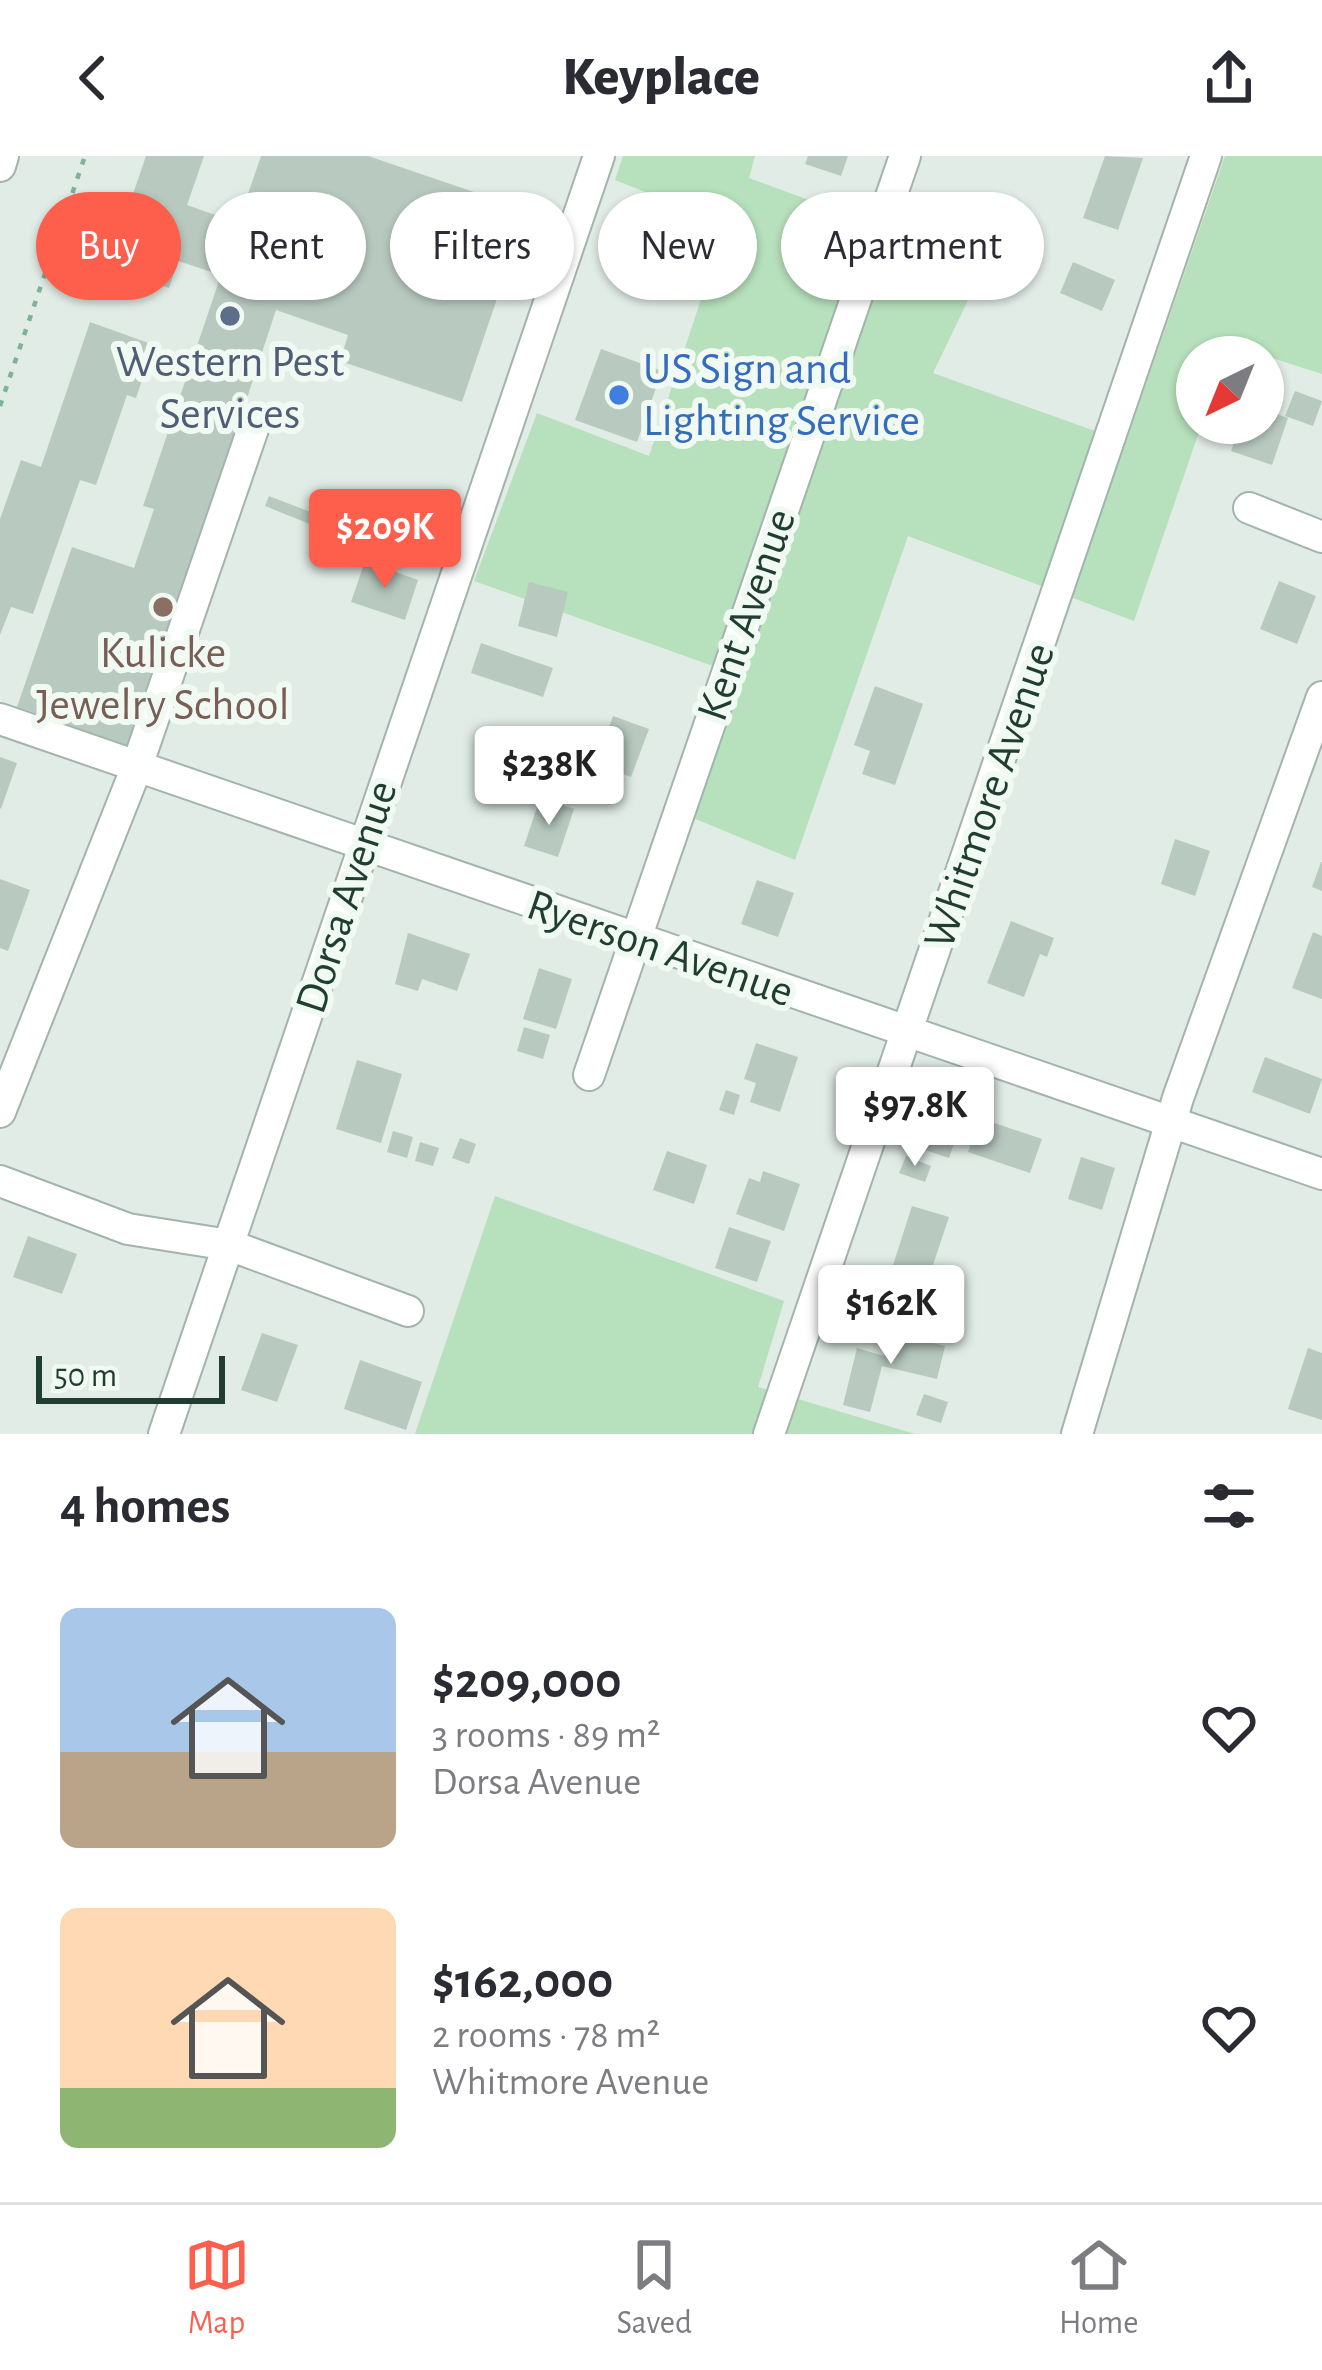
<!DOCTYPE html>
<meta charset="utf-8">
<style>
:root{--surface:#fff;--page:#f2f2f3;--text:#2b2b33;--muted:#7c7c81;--line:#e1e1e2;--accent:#fe5e4c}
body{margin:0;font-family:"Alegreya Sans",sans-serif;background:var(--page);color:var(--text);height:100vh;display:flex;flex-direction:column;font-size:45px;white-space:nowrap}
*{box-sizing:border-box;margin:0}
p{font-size:39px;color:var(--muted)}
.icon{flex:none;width:66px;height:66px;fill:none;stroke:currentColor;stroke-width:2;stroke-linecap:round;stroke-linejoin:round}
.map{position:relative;height:1278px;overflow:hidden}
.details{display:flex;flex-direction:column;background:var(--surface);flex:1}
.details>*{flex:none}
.top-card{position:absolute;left:36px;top:36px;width:1251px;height:108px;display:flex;gap:24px}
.needle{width:78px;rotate:223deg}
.tools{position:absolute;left:1176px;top:180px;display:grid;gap:24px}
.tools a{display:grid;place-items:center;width:108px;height:108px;border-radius:50%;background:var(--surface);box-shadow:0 3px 9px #0004;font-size:60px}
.scale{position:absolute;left:36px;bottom:30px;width:189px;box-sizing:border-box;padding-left:12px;border:6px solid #1f3e31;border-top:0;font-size:33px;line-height:42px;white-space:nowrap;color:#1f3e31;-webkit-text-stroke:9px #f1f9f3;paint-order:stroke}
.price{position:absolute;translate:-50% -102px;padding:0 27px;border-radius:12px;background:#fff;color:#222;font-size:39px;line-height:78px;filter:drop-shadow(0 3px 6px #0008)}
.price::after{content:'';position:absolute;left:50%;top:72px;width:36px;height:27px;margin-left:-18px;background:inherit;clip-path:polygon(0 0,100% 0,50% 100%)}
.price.active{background:var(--accent);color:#fff}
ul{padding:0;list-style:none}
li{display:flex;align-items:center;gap:36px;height:300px;padding:0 60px}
li span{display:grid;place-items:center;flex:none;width:336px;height:240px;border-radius:18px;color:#555}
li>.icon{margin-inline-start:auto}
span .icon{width:144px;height:144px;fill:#fffc;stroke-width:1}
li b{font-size:51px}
h2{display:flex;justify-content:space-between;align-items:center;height:144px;padding:0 60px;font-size:51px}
.tag{padding:0 42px;border-radius:54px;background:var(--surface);box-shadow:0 3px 9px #0004;font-size:42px;line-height:108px}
.tag.active{background:var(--accent);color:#fff}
header{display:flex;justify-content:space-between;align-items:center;height:156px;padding:0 60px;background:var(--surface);font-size:54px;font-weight:800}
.tabs{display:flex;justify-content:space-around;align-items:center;height:168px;border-top:3px solid var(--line);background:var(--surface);font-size:33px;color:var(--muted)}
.tabs a{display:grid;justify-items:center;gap:6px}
.tabs .active{color:var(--accent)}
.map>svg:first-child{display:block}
.green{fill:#b7e0bc}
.building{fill:#b8cac0}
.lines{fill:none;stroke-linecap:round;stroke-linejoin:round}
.minor-casing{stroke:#a2b4ab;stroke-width:34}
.path{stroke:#7db39a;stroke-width:4.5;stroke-dasharray:6 9;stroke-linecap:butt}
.minor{stroke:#fff;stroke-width:30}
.service-dot{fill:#5c6f8a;stroke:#f1f9f3;stroke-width:4.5}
.shop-dot{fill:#3f7fe0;stroke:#f1f9f3;stroke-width:4.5}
.education-dot{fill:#8d6e63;stroke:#f1f9f3;stroke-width:4.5}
.labels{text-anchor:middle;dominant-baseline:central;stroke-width:12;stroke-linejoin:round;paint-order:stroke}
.service-label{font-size:45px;fill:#4e5e75;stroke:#f1f9f3}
.shop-label{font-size:45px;fill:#366cbe;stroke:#f1f9f3;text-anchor:start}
.street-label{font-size:45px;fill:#1f3e31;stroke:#f1f9f3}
.education-label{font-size:45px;fill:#785e54;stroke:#f1f9f3}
</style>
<header><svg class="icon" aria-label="back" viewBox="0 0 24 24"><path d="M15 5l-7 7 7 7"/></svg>Keyplace<svg class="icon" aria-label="share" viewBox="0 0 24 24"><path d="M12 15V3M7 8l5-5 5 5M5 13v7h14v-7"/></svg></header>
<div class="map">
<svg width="1322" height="1278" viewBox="0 0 1322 1278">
<rect width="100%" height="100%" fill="#e0ece5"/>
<!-- green -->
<path class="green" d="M 623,0 L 755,0 L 749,22 L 985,109 L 933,217 L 1126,286 L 1225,0 L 1322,0 L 1322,218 L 1229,188 L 1224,201 L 1197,201 L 1197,267 L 1202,267 L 1134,465 L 908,380 L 795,704 L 693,662 L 744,521 L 474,425 L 537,257 L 649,300 L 726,68 L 615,24 Z
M 495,1040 L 784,1145 L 758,1231 L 915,1278 L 415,1278 Z"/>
<!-- building -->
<path class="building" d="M 146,0 L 204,0 L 187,49 L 238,67 L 261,0 L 368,0 L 527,54 L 462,246 L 340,205 L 348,179 L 276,154 L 132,591 L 17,551 L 72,391 L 134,412 L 154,353 L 143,350 L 221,119 L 178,105 L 169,132 L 108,111 Z
M 808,0 L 848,0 L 841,20 L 805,8 Z
M 1105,0 L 1143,2 L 1118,74 L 1083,62 Z
M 1073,106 L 1115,124 L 1102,155 L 1060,137 Z
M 90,166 L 154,189 L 136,242 L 127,239 L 96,329 L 80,324 L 33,458 L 11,451 L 0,479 L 0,363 L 21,304 L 41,311 Z
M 601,193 L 662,215 L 637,286 L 575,264 Z
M 1295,235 L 1322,245 L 1313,270 L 1285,260 Z
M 1263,253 L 1288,262 L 1272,309 L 1231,295 L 1241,267 L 1263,267 Z
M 269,340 L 321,360 L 317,371 L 265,350 Z
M 365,405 L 418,424 L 405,464 L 351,446 Z
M 1279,425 L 1316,440 L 1297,488 L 1260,473 Z
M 529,426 L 568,436 L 557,481 L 518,470 Z
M 481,487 L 553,512 L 543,541 L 471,517 Z
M 875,530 L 923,548 L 895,629 L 862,618 L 870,595 L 854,589 Z
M 613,560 L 649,573 L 631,621 L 595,608 Z
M 0,601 L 17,607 L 1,653 L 0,652 Z
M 540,642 L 574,653 L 558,701 L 524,690 Z
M 1175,683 L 1210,695 L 1195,740 L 1161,728 Z
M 1321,706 L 1322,706 L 1322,735 L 1312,731 Z
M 0,723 L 30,734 L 8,795 L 0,792 Z
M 757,724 L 794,737 L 778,781 L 741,768 Z
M 1011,765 L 1054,782 L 1047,801 L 1040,798 L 1024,841 L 987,827 Z
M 1313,776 L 1322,780 L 1322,843 L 1292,832 Z
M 408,777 L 470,798 L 457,835 L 422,823 L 418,835 L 395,828 Z
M 539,812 L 572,823 L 556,873 L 523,863 Z
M 524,871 L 550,879 L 543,903 L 517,895 Z
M 756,887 L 798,901 L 780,956 L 750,946 L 756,927 L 744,923 Z
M 1265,901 L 1322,923 L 1310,958 L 1252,936 Z
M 357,904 L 402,918 L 381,987 L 336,973 Z
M 726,934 L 740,939 L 734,959 L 719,954 Z
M 924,945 L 964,958 L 949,1002 L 910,989 Z
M 979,962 L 1042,983 L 1030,1017 L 968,996 Z
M 393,975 L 413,981 L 407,1002 L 387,996 Z
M 460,982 L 476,988 L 469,1008 L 452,1002 Z
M 420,986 L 439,992 L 433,1010 L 415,1005 Z
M 667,995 L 707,1009 L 694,1048 L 653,1034 Z
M 906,1000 L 931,1010 L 925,1026 L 899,1017 Z
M 1081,1001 L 1115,1012 L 1102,1054 L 1068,1043 Z
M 763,1015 L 800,1028 L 784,1075 L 736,1058 L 749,1022 L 760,1026 Z
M 912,1050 L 949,1061 L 929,1121 L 893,1109 Z
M 729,1071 L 771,1085 L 757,1126 L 715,1112 Z
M 28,1080 L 77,1098 L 62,1138 L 13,1121 Z
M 890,1176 L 945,1190 L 937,1223 L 882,1210 L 870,1256 L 843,1249 L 857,1192 L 884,1200 Z
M 262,1177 L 298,1189 L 277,1246 L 241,1234 Z
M 1308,1192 L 1322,1197 L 1322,1264 L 1288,1253 Z
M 360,1204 L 422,1226 L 406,1274 L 344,1253 Z
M 924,1238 L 948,1246 L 941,1267 L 916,1259 Z"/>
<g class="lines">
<defs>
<path id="minor" d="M 0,10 L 3,0
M 1249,352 L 1322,381
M 0,563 L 1322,1018
M 589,919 L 905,0
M 0,956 L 136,613 L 255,267
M 0,1025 L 128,1073 L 229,1089 L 408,1155
M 164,1278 L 599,0
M 769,1278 L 1206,0
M 1077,1278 L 1178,942 L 1322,541"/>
</defs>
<!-- minor casing -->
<use href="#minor" class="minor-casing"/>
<!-- path -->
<path class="path" d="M 0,250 L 85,0"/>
<!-- minor -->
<use href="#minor" class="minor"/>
</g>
<!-- markers -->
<circle class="service-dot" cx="230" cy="160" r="12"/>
<circle class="shop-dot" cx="619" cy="239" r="12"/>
<circle class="education-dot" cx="163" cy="451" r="12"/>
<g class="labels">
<!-- service labels -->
<g class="service-label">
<text x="230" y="206">Western Pest<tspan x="230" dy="52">Services</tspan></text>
</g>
<!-- shop labels -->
<g class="shop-label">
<text x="643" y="213">US Sign and<tspan x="643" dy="52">Lighting Service</tspan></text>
</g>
<!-- street labels -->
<g class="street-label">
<text transform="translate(747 459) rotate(-71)">Kent Avenue</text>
<text transform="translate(990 640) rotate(-71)">Whitmore Avenue</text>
<text transform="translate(347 741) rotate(-72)">Dorsa Avenue</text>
<text transform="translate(660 793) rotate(19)">Ryerson Avenue</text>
</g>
<!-- education labels -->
<g class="education-label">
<text x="163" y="497">Kulicke<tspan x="163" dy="52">Jewelry School</tspan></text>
</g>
</g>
</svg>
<div class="tools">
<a><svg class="needle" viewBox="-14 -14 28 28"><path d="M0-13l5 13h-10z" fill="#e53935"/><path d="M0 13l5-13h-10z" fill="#7c7c81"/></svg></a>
</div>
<div class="scale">50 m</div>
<b class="price active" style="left:385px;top:435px">$209K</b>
<b class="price" style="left:549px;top:672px">$238K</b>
<b class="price" style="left:915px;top:1013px">$97.8K</b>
<b class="price" style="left:891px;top:1211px">$162K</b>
<div class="top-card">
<a class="tag active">Buy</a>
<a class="tag">Rent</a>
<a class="tag">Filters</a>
<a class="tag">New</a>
<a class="tag">Apartment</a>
</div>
</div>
<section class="details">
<h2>4 homes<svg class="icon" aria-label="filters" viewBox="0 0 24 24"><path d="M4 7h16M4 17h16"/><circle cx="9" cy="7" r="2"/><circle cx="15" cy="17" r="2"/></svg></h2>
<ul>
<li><span style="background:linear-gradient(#a9c7e8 60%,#b9a48a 0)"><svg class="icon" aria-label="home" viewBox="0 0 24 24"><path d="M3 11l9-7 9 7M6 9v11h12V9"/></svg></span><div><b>$209,000</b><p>3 rooms · 89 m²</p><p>Dorsa Avenue</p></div><svg class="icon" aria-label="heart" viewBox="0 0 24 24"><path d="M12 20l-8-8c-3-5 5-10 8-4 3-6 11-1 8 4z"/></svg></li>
<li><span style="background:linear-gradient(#ffd9b3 75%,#8fb573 0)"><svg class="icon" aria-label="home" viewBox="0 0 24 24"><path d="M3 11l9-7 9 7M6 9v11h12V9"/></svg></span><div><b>$162,000</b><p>2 rooms · 78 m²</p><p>Whitmore Avenue</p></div><svg class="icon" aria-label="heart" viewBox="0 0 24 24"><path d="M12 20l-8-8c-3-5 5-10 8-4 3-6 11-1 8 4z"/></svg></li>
</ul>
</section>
<nav class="tabs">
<a class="active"><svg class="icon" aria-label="map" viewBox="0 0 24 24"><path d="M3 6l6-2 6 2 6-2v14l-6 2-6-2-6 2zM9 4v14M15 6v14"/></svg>Map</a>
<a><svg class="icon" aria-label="saved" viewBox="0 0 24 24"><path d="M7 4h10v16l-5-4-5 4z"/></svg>Saved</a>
<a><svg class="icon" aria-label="home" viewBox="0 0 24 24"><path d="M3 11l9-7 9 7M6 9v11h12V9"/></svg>Home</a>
</nav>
